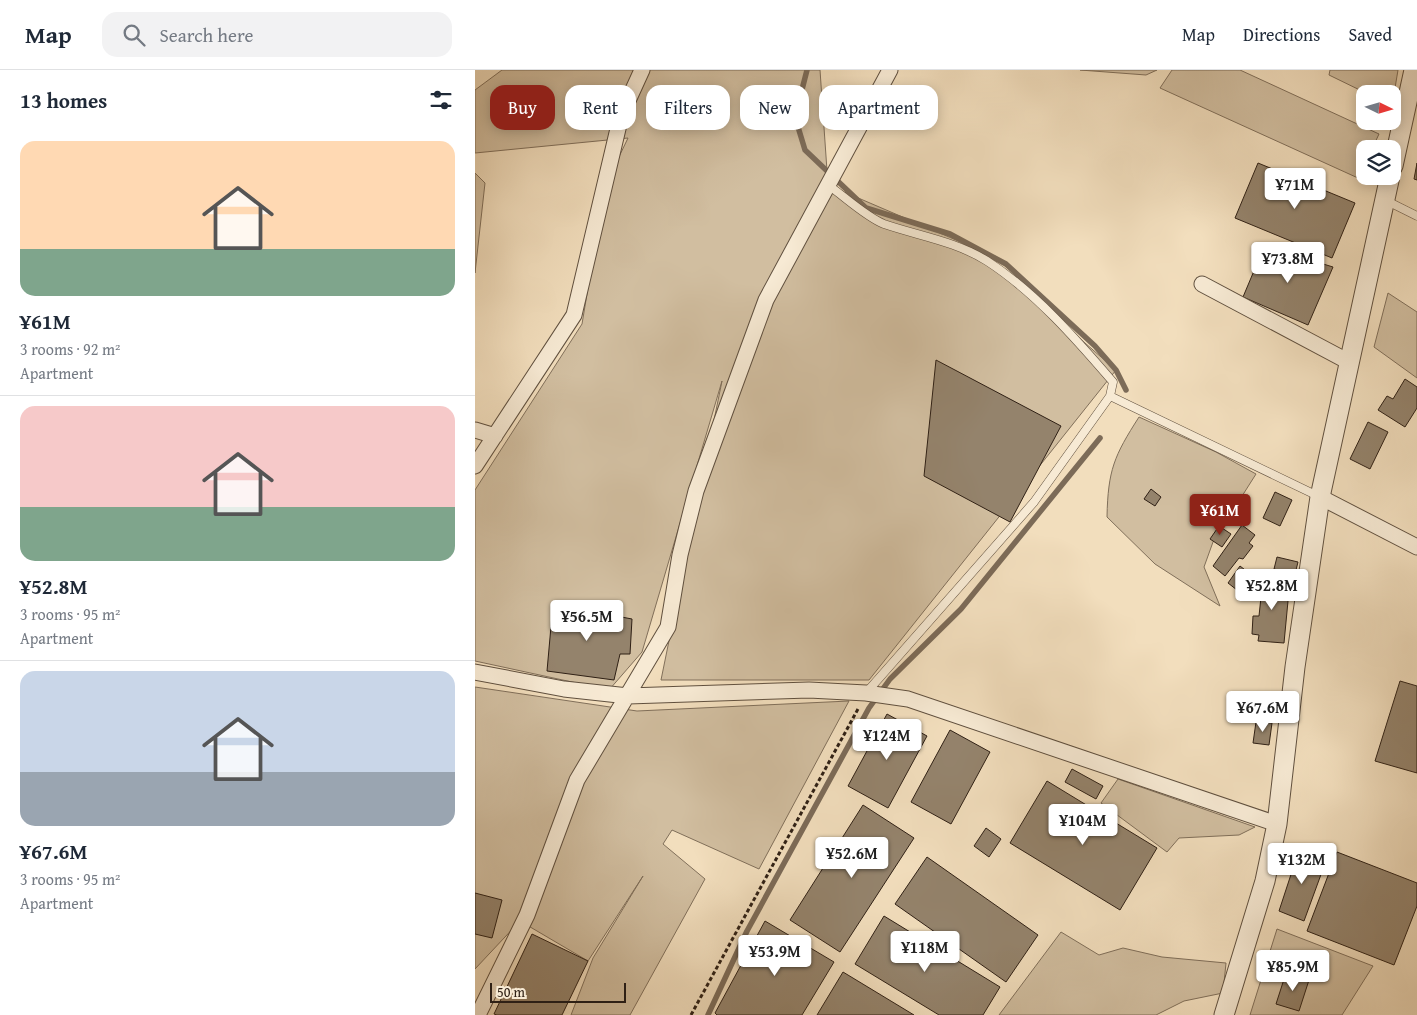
<!DOCTYPE html>
<meta charset="utf-8">
<style>
:root{--surface:#fff;--page:#f2f2f3;--text:#1f2937;--muted:#747a83;--line:#e0e1e3;--accent:#8f2418}
body{margin:0;font-family:"Gentium Book Plus",serif;background:var(--page);color:var(--text);height:100vh;display:flex;flex-direction:column;font-size:19px;white-space:nowrap}
*{box-sizing:border-box;margin:0}
p{font-size:16px;color:var(--muted)}
.icon{flex:none;width:28px;height:28px;fill:none;stroke:currentColor;stroke-width:2;stroke-linecap:round;stroke-linejoin:round}
.map{position:relative;flex:1;overflow:hidden}
.side{display:flex;flex-direction:column;background:var(--surface);width:475px}
.side>*{flex:none}
.guide{position:absolute;left:15px;top:15px;width:475px;height:45px;display:flex;gap:10px}
.needle{width:32px;rotate:95deg}
.buttons{position:absolute;left:881px;top:15px;display:grid;gap:10px}
.buttons a{display:grid;place-items:center;width:45px;height:45px;border-radius:10px;background:var(--surface);box-shadow:0 2px 12px #0003;font-size:25px}
.scale{position:absolute;left:15px;bottom:12px;width:136px;box-sizing:border-box;padding-left:5px;border:2px solid #2f2015;border-top:0;font-size:14px;line-height:18px;white-space:nowrap;color:#2f2015;-webkit-text-stroke:4px #f7ead4;paint-order:stroke}
.price{position:absolute;translate:-50% -42px;padding:0 11px;border-radius:5px;background:#fff;color:#222;font-size:16px;line-height:32px;filter:drop-shadow(0 1px 2px #0008)}
.price::after{content:'';position:absolute;left:50%;top:30px;width:15px;height:11px;margin-left:-8px;background:inherit;clip-path:polygon(0 0,100% 0,50% 100%)}
.price.selected{background:var(--accent);color:#fff}
ul{padding:0;list-style:none}
li{display:grid;align-content:center;gap:10px;height:265px;padding:0 20px}
li+li{border-top:1px solid var(--line)}
li span{display:grid;place-items:center;height:155px;border-radius:15px;color:#555}
li>.icon{margin-inline-start:auto}
span .icon{width:90px;height:90px;fill:#fffc;stroke-width:1}
li b{font-size:21px}
h2{display:flex;justify-content:space-between;align-items:center;height:60px;padding:0 20px;font-size:21px}
.chip{padding:0 18px;border-radius:15px;background:var(--surface);box-shadow:0 2px 12px #0003;font-size:18px;line-height:45px}
.chip.selected{background:var(--accent);color:#fff}
header{display:flex;align-items:center;gap:30px;box-sizing:border-box;height:70px;padding:0 25px;background:var(--surface);border-bottom:1px solid var(--line)}
header strong{font-size:24px}
nav{display:flex;gap:28px;margin-inline-start:auto;font-size:18px}
.search{width:350px;height:45px;background:var(--page);display:flex;align-items:center;gap:12px;box-sizing:border-box;padding:0 18px;border-radius:15px;color:var(--muted);font-size:19px}
main{display:flex;flex:1;min-height:0}
.map>svg:first-child{display:block}
.green{fill:#d1bea0;stroke:#806f5a}
.lines{fill:none;stroke-linecap:round;stroke-linejoin:round}
.stream{stroke:#7c6b58;stroke-width:5.5}
.building{fill:#94836c;stroke:#2f2015}
.service-casing{stroke:#60503f;stroke-width:9}
.minor-casing{stroke:#60503f;stroke-width:17}
.tertiary-casing{stroke:#60503f;stroke-width:21}
.path{stroke:#2f2015;stroke-width:3;stroke-dasharray:4 2.5;stroke-linecap:butt}
.service{stroke:#f7ead4;stroke-width:8}
.minor{stroke:#f7ead4;stroke-width:15}
.tertiary{stroke:#f7ead4;stroke-width:19}
</style>
<header>
<strong>Map</strong>
<div class="search"><svg class="icon" aria-label="search" viewBox="0 0 24 24"><circle cx="10" cy="10" r="6"/><path d="M15 15l6 6"/></svg>Search here</div>
<nav><a>Map</a><a>Directions</a><a>Saved</a></nav>
</header>
<main>
<section class="side">
<h2>13 homes<svg class="icon" aria-label="filters" viewBox="0 0 24 24"><path d="M4 7h16M4 17h16"/><circle cx="9" cy="7" r="2"/><circle cx="15" cy="17" r="2"/></svg></h2>
<ul>
<li><span style="background:linear-gradient(#ffd9b3 70%,#7fa58c 0)"><svg class="icon" aria-label="home" viewBox="0 0 24 24"><path d="M3 11l9-7 9 7M6 9v11h12V9"/></svg></span><div><b>¥61M</b><p>3 rooms · 92 m²</p><p>Apartment</p></div></li>
<li><span style="background:linear-gradient(#f6c9c9 65%,#7fa58c 0)"><svg class="icon" aria-label="home" viewBox="0 0 24 24"><path d="M3 11l9-7 9 7M6 9v11h12V9"/></svg></span><div><b>¥52.8M</b><p>3 rooms · 95 m²</p><p>Apartment</p></div></li>
<li><span style="background:linear-gradient(#c9d6e8 65%,#9aa5b1 0)"><svg class="icon" aria-label="home" viewBox="0 0 24 24"><path d="M3 11l9-7 9 7M6 9v11h12V9"/></svg></span><div><b>¥67.6M</b><p>3 rooms · 95 m²</p><p>Apartment</p></div></li>
</ul>
</section>
<div class="map">
<svg width="942" height="945" viewBox="0 0 942 945">
<rect width="100%" height="100%" fill="#f2debd"/>
<filter id="stains"><feTurbulence type="fractalNoise" baseFrequency=".004" numOctaves="4"/><feColorMatrix values="0 0 0 0 .2 0 0 0 0 .09 0 0 0 0 .02 0 0 0 .5 -.17"/></filter>
<radialGradient id="worn" r=".72"><stop offset=".6" stop-color="#630" stop-opacity="0"/><stop offset="1" stop-color="#630" stop-opacity=".3"/></radialGradient>
<!-- green -->
<path class="green" d="M 27,0 L 345,0 L 353,115 L 502,179 L 641,300 L 394,610 L 186,610 L 247,311 L 167,582 L 134,620 L 0,591 L 0,420 L 107,254 L 130,116 L 153,68 L 0,83 L 0,20 Z
M 605,0 L 682,0 L 671,5 Z
M 697,0 L 765,0 L 904,64 L 897,79 L 890,79 L 890,93 L 883,108 L 685,18 Z
M 855,0 L 923,0 L 918,30 L 918,24 L 893,24 L 854,5 Z
M 0,103 L 10,113 L 0,203 Z
M 913,223 L 942,242 L 942,308 L 899,277 Z
M 664,347 L 741,382 L 781,404 L 738,472 L 729,497 L 745,536 L 680,494 L 632,447 C 633,400 639,386 664,347 Z
M 0,617 L 162,641 L 374,631 L 284,799 L 197,760 L 188,774 L 230,809 L 155,945 L 96,945 L 118,888 L 168,806 L 113,891 L 45,851 L 0,899 Z
M 643,709 L 780,757 L 764,765 L 704,768 L 692,782 L 626,733 Z
M 802,859 L 898,896 L 867,945 L 775,945 Z
M 586,862 L 624,885 L 648,878 L 687,887 L 751,893 L 748,923 L 709,931 L 681,945 L 524,945 Z"/>
<g class="lines">
<!-- stream -->
<path class="stream" d="M 332,0 L 320,47 L 330,80 L 391,138 L 475,164 L 531,194 L 620,276 L 641,300 L 651,320
M 233,945 L 272,861 L 394,638 L 415,609 L 486,539 L 625,368"/>
</g>
<!-- building -->
<path class="building" d="M 783,93 L 880,133 L 857,188 L 760,148 Z
M 942,93 L 942,110 L 939,109 Z
M 783,174 L 858,197 L 833,255 L 768,227 L 789,177 Z
M 461,290 L 586,356 L 535,452 L 449,406 Z
M 930,309 L 942,317 L 942,338 L 930,357 L 903,340 L 912,326 L 918,329 Z
M 893,352 L 913,362 L 895,399 L 875,389 Z
M 676,419 L 686,427 L 680,436 L 669,429 Z
M 800,422 L 817,430 L 805,456 L 788,448 Z
M 767,455 L 780,465 L 774,473 L 778,476 L 768,489 L 764,488 L 750,506 L 738,496 Z
M 744,456 L 756,464 L 747,477 L 735,469 Z
M 802,487 L 823,492 L 820,504 L 799,499 Z
M 765,496 L 774,503 L 762,520 L 753,513 Z
M 788,508 L 815,510 L 809,573 L 783,571 L 784,565 L 777,564 L 778,546 L 784,546 Z
M 78,534 L 157,549 L 155,584 L 145,584 L 139,610 L 72,601 Z
M 925,611 L 942,616 L 942,703 L 900,691 Z
M 412,644 L 452,666 L 413,738 L 373,716 Z
M 781,652 L 797,653 L 794,675 L 778,673 Z
M 475,660 L 515,682 L 476,754 L 436,732 Z
M 597,699 L 628,716 L 621,729 L 590,712 Z
M 572,711 L 682,778 L 645,840 L 535,773 Z
M 388,735 L 439,768 L 365,882 L 315,850 Z
M 511,758 L 526,769 L 514,787 L 499,776 Z
M 824,780 L 852,788 L 829,851 L 804,841 Z
M 862,782 L 942,813 L 942,836 L 919,895 L 832,861 Z
M 452,787 L 563,865 L 531,912 L 420,834 Z
M 0,823 L 27,830 L 17,868 L 0,864 Z
M 409,846 L 525,917 L 508,945 L 464,945 L 380,894 Z
M 290,851 L 359,892 L 327,945 L 242,945 L 240,943 Z
M 57,864 L 113,891 L 87,945 L 22,945 L 19,944 Z
M 368,902 L 439,945 L 342,945 Z
M 811,903 L 834,910 L 824,941 L 801,934 Z"/>
<g class="lines">
<defs>
<path id="service" d="M 353,115 C 369,126 391,147 409,154 C 444,166 480,171 512,191 C 560,222 601,269 638,312 L 635,326 L 845,427
M 910,130 L 942,146
M 391,623 L 559,432 L 635,326"/>
<path id="minor" d="M 727,214 L 874,292
M 0,360 L 20,366
M 0,396 L 99,245 L 146,46 L 167,0
M 845,427 L 942,477
M 0,602 L 89,619 L 153,626 L 334,620 L 391,623 L 433,629 L 802,754
M 3,945 L 52,845 L 102,710 L 193,557 L 205,485 L 221,421 L 291,230 L 415,0"/>
<path id="tertiary" d="M 918,96 L 939,0
M 749,945 L 790,811 L 802,754 L 820,597 L 845,427 L 915,106"/>
</defs>
<!-- service casing -->
<use href="#service" class="service-casing"/>
<!-- minor casing -->
<use href="#minor" class="minor-casing"/>
<!-- tertiary casing -->
<use href="#tertiary" class="tertiary-casing"/>
<!-- path -->
<path class="path" d="M 216,945 L 383,639"/>
<!-- service -->
<use href="#service" class="service"/>
<!-- minor -->
<use href="#minor" class="minor"/>
<!-- tertiary -->
<use href="#tertiary" class="tertiary"/>
</g>
<rect width="100%" height="100%" filter="url(#stains)"/>
<rect width="100%" height="100%" fill="url(#worn)"/>
</svg>
<div class="buttons">
<a><svg class="needle" viewBox="-14 -14 28 28"><path d="M0-13l5 13h-10z" fill="#e53935"/><path d="M0 13l5-13h-10z" fill="#747a83"/></svg></a>
<a><svg class="icon" aria-label="layers" viewBox="0 0 24 24"><path d="M12 4l9 5-9 5-9-5zM3 14l9 5 9-5"/></svg></a>
</div>
<div class="scale">50 m</div>
<b class="price" style="left:820px;top:140px">¥71M</b>
<b class="price" style="left:813px;top:214px">¥73.8M</b>
<b class="price selected" style="left:745px;top:466px">¥61M</b>
<b class="price" style="left:797px;top:541px">¥52.8M</b>
<b class="price" style="left:112px;top:572px">¥56.5M</b>
<b class="price" style="left:788px;top:663px">¥67.6M</b>
<b class="price" style="left:412px;top:691px">¥124M</b>
<b class="price" style="left:608px;top:776px">¥104M</b>
<b class="price" style="left:377px;top:809px">¥52.6M</b>
<b class="price" style="left:827px;top:815px">¥132M</b>
<b class="price" style="left:450px;top:903px">¥118M</b>
<b class="price" style="left:300px;top:907px">¥53.9M</b>
<b class="price" style="left:818px;top:922px">¥85.9M</b>
<div class="guide">
<a class="chip selected">Buy</a>
<a class="chip">Rent</a>
<a class="chip">Filters</a>
<a class="chip">New</a>
<a class="chip">Apartment</a>
</div>
</div>
</main>
